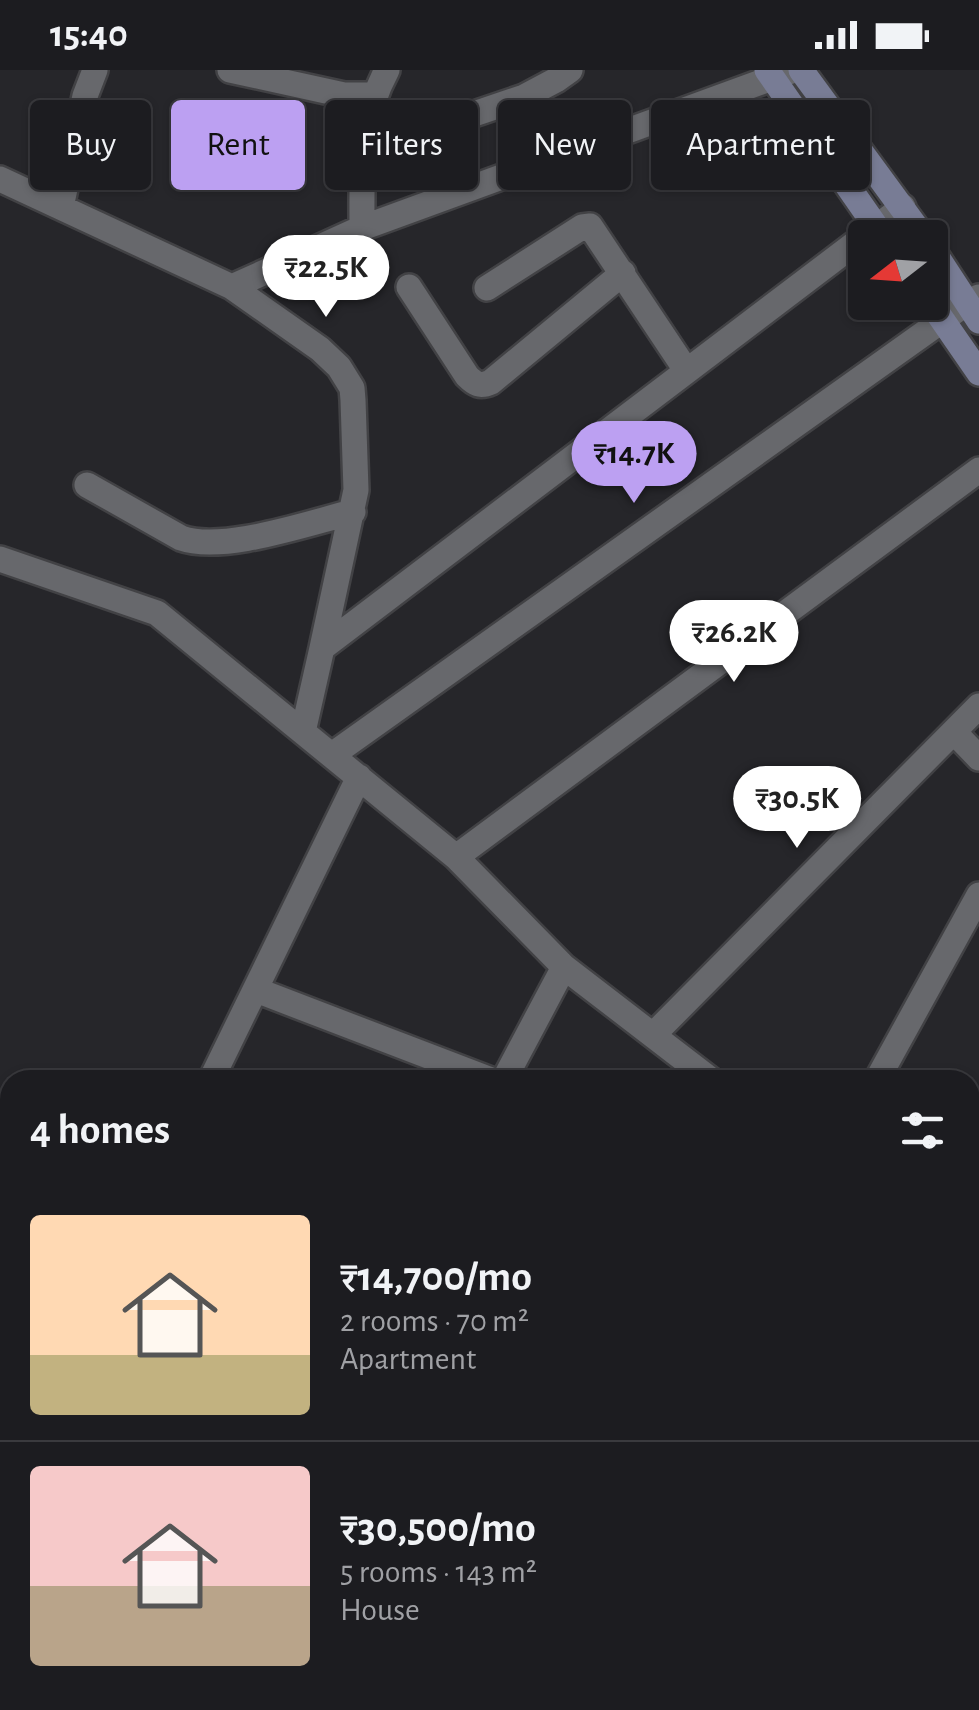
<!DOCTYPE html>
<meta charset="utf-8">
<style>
:root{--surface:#1c1c20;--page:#29292d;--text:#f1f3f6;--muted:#a0a1a5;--line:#3a3a3e;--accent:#bca0f2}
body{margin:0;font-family:"Alegreya Sans",sans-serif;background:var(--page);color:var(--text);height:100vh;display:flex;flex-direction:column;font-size:38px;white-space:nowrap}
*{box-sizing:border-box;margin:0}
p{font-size:32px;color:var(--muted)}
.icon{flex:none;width:55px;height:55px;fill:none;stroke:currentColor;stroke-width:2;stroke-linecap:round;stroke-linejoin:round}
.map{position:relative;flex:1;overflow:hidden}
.details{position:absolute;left:0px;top:1000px;width:980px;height:640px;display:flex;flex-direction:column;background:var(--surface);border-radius:30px 30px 0 0;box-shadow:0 2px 8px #0004,0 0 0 2px var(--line)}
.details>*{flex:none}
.banner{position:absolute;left:30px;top:30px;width:920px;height:90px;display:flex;gap:20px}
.needle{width:65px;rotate:253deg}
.fabs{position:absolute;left:848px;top:150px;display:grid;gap:20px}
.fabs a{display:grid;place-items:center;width:100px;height:100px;border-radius:10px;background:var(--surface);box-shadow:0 2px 8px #0004,0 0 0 2px var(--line);font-size:50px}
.price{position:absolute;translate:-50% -85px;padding:0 22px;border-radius:35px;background:#fff;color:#222;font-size:32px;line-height:65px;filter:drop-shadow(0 2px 5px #0008)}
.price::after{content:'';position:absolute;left:50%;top:60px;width:30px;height:22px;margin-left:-15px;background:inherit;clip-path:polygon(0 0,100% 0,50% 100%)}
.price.current{background:var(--accent);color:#111}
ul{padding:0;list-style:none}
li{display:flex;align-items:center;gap:30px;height:250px;padding:0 30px}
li+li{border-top:2px solid var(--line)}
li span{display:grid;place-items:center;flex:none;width:280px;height:200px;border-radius:10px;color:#555}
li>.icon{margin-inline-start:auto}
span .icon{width:120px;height:120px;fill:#fffc;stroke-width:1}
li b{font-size:42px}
h2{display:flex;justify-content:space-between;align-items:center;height:120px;padding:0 30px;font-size:42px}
.chip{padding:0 35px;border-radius:10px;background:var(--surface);box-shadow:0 2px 8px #0004,0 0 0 2px var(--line);font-size:35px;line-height:90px}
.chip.current{background:var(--accent);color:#111}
.status{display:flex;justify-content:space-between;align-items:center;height:70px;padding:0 50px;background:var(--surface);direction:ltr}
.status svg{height:28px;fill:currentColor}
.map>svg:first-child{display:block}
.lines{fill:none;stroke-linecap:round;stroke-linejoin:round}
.minor-casing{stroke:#424245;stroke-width:30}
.secondary-casing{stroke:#424245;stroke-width:30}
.minor{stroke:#67686c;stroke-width:25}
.secondary{stroke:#787c95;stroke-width:25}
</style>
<div class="status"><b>15:40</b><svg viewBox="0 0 49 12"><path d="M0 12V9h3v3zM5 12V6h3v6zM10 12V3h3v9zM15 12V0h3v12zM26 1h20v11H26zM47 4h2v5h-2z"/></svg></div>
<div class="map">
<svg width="979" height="1640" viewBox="0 0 979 1640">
<rect width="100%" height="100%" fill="#26262a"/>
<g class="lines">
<defs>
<path id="minor" d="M 230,0 L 344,25 L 373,25
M 362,82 L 524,27 L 556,10 L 570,0
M 0,109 L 232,217 L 320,279 L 339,297 L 352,318 L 353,330 L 356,420 L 322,578
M 61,137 L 85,26 L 95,0
M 362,158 C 362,101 359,51 387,0
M 232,217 L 362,158 L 794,0
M 409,217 L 467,306 C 475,314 480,317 491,312 L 623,203
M 487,218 L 582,157 L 590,156 L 686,300
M 87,415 L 181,468 C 223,483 308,453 353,442
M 0,489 L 157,543 L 456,787 L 564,897 L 711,1010
M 303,662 L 322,578 L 903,137
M 954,662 L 979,688
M 332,685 L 968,232 L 979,227
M 456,787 L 979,400
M 256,920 L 491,1010
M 653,965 L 979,636
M 211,1010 L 359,707
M 504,1010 L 564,897
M 877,1010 L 979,825
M 970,1190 L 979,1196
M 0,1437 L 10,1417
M 96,1640 L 100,1630
M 456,1640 L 460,1630
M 666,1640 L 669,1630"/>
<path id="secondary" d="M 767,0 L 884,168
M 801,0 L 924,168
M 930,176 L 979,251
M 930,232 L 979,303"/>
</defs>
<!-- minor casing -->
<use href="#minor" class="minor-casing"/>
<!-- secondary casing -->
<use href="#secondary" class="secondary-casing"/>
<!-- minor -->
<use href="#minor" class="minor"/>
<!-- secondary -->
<use href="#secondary" class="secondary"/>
</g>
</svg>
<div class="fabs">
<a><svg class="needle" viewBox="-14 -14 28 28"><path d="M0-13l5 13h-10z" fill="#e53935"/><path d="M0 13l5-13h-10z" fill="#a0a1a5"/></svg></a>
</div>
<b class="price" style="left:326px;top:250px">₹22.5K</b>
<b class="price current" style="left:634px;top:436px">₹14.7K</b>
<b class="price" style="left:734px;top:615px">₹26.2K</b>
<b class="price" style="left:797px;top:781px">₹30.5K</b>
<div class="banner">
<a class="chip">Buy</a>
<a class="chip current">Rent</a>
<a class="chip">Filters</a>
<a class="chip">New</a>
<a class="chip">Apartment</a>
</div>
<section class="details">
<h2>4 homes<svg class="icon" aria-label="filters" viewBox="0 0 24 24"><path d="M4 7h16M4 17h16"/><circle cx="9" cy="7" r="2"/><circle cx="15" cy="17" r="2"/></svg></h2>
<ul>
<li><span style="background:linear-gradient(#ffd9b3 70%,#c2b280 0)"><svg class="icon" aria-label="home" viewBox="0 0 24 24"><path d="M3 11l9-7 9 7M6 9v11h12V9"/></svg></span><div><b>₹14,700/mo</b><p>2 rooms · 70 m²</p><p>Apartment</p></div></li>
<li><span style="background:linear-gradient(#f6c9c9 60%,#b9a48a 0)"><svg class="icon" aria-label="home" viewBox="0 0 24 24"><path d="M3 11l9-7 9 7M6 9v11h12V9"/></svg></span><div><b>₹30,500/mo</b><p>5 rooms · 143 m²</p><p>House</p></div></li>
</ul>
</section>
</div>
